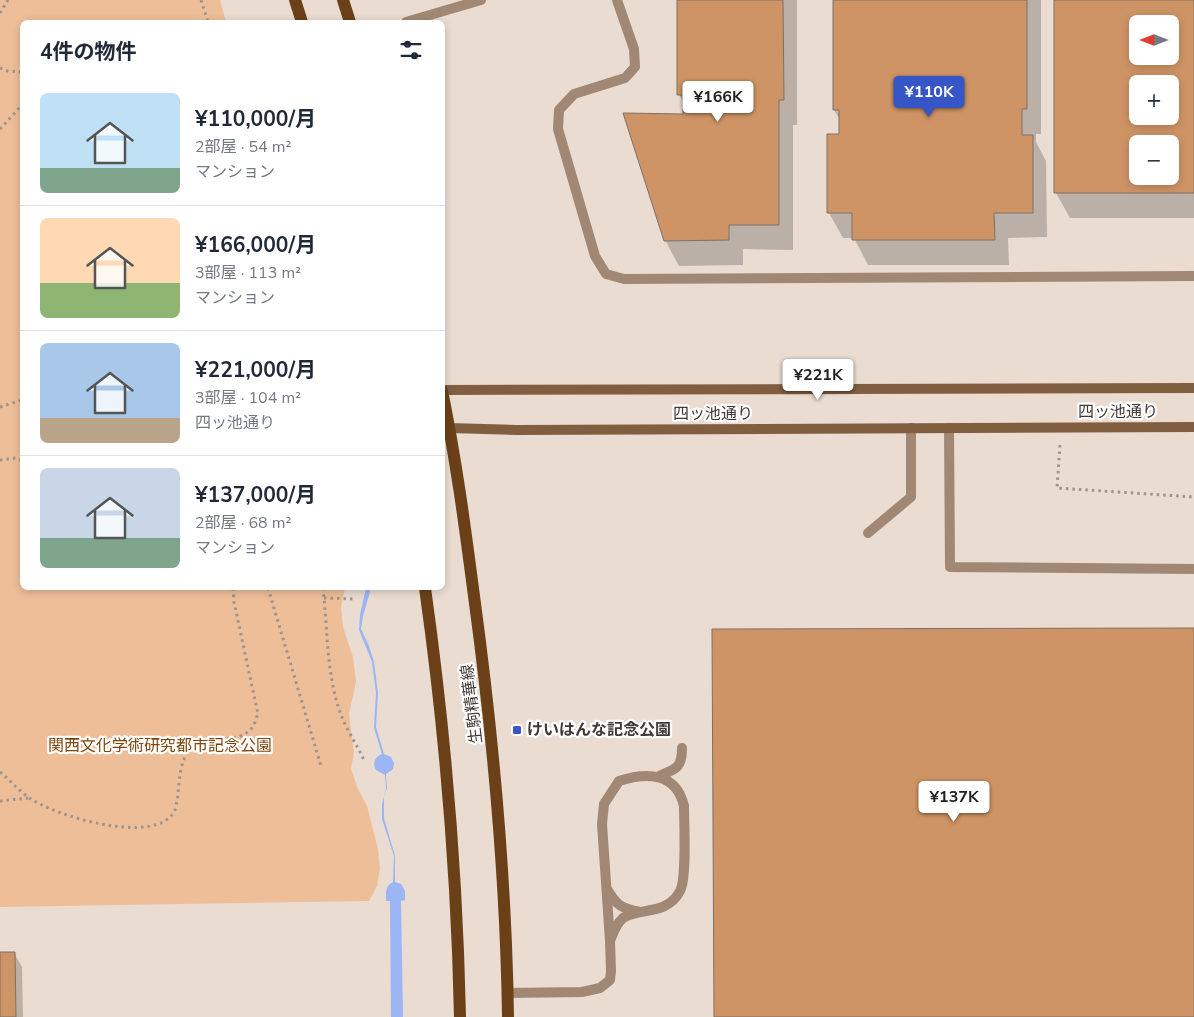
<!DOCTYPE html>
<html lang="ja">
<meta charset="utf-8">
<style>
:root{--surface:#fff;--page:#f6f6f7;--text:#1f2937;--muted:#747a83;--line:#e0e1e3;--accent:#3655c7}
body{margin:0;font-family:"Nunito Sans","Noto Sans JP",sans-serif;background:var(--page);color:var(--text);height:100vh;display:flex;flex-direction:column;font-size:19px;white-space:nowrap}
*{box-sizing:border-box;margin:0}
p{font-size:16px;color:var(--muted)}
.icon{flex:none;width:28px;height:28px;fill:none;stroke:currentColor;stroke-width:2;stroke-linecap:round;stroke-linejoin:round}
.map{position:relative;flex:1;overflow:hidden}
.details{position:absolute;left:20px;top:20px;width:425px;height:570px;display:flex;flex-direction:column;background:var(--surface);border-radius:8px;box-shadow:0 2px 8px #0003}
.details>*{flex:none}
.needle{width:32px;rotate:270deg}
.controls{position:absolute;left:1129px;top:15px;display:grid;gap:10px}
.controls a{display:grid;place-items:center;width:50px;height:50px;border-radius:8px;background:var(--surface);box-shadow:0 2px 8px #0003;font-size:25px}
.price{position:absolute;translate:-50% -42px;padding:0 11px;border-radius:5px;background:#fff;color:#222;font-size:16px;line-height:32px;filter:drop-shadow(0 1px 2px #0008)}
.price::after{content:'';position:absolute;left:50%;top:30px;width:15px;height:11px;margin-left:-8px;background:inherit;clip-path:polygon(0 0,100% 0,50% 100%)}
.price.active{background:var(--accent);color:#fff}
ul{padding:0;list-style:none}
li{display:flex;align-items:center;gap:15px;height:125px;padding:0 20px}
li+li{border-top:1px solid var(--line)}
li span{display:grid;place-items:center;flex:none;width:140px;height:100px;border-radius:8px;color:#555}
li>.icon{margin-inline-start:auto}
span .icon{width:60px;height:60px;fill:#fffc;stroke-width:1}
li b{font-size:21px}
h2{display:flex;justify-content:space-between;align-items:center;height:60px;padding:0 20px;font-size:21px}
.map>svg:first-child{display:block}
.green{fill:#eebe99}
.water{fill:#9cb5f4}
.shadow{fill:#0003;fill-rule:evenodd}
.building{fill:#ce9465;stroke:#7d7067;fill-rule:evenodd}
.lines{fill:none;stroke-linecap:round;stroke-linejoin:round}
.path{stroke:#9e948c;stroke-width:3;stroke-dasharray:2.5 4;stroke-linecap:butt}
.service{stroke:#a18874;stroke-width:10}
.secondary{stroke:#825e41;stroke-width:10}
.primary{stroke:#6b4019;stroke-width:12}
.poi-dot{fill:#3655c7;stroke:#fff;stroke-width:2}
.labels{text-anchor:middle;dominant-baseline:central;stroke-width:4.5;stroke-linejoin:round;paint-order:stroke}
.street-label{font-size:16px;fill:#403a36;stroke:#fff}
.poi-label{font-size:16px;font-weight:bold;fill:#403a36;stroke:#fff;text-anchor:start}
.park-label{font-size:16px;fill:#7d460e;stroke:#fff}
</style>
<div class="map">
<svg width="1194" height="1017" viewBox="0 0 1194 1017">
<rect width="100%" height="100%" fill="#eadcd1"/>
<!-- green -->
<path class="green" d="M 0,0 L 220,0 L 226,22 L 22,22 L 22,588 L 345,588 L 341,607 L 343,627 L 353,657 L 356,682 L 349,714 L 354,753 L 351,768 L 357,787 L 367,806 L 378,849 L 380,869 L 377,886 L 369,901 L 0,907 Z"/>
<!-- water -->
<path class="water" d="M 366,588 L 370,588 L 370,592 L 363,616 L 361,629 L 369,646 L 374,662 L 378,693 L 376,727 L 384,754 L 391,757 L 394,763 L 393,769 L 386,774 L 387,789 L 384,795 L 384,818 L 395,856 L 395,882 L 401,884 L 405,891 L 405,900 L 401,901 L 403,1017 L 391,1017 L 390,901 L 386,901 C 386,893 385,886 393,882 L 394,856 L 382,819 L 382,804 L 386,789 L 385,775 L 376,770 C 372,763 375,757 382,754 L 374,728 L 376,693 L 372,662 L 359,630 L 360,615 Z"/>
<!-- shadow -->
<path class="shadow" d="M 678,0 L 797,0 L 797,125 L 793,125 L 793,250 L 743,249 L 743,265 L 679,266 L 665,240 L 684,115 L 684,104 L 679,94 Z
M 834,0 L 1041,0 L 1041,134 L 1036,134 L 1036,142 L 1046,161 L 1047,237 L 1008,238 L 1009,265 L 868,265 L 854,238 L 843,238 L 829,213 L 840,135 L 840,120 L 834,110 Z
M 1055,0 L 1194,0 L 1194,218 L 1070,218 L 1056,193 ZM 1138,24 L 1170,24 L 1170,56 L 1138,56 ZM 1138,84 L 1170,84 L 1170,116 L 1138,116 ZM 1138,144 L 1170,144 L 1170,176 L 1138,176 Z
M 0,953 L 14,953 L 22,967 L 23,1017 L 0,1017 Z"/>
<!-- building -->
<path class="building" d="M 677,0 L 783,0 L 784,100 L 779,100 L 779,225 L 729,225 L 729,240 L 664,241 L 623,113 L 683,114 L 683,95 L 677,95 Z
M 833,0 L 1027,0 L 1027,109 L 1022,109 L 1022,135 L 1033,135 L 1033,213 L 994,213 L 995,240 L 852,240 L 852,213 L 827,213 L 827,134 L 839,134 L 839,110 L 833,110 Z
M 1054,0 L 1194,0 L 1194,193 L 1054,193 ZM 1138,24 L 1170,24 L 1170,56 L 1138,56 ZM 1138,84 L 1170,84 L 1170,116 L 1138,116 ZM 1138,144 L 1170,144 L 1170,176 L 1138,176 Z
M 1194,628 L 1194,1017 L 714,1017 L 712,629 Z
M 0,952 L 15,952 L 16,1017 L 0,1017 Z"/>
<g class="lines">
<!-- path -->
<path class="path" d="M 201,0 L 208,22
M 0,13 L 8,0
M 0,68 L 8,71 L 22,72
M 0,129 L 22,105
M 0,407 L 22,400
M 1060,445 L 1057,488 L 1194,497
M 0,460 L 16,458 L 22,460
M 268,588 L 321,766
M 323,588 C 328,630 326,682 344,722 C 350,735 358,747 364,760
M 324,598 L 354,599
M 0,772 C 10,780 18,790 28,797 C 54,816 154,846 174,812 C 176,809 176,804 177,801 C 180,783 178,761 192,747 C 207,733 237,746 252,728 C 255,724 256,718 258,714 L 234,602 L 233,588
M 0,801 L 28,798"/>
<!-- service -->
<path class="service" d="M 617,0 L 634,49 L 635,67 L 625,78 L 574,94 L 559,110 L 558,129 L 595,256 L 606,274 L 624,279 L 1194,276
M 406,22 L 481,0
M 949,428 L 950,567 L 1194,569
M 868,533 L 911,497 L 911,428
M 659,776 C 676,769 682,768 682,748
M 607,889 C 617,906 621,908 640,912
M 507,993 L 582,992 L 600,988 L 610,980 L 611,971 L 610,941 L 602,824 L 604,804 L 619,781 C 646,772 676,772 684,806 C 684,823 687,878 680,891 C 667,916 640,907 623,918 C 616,924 613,933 610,941"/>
<!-- secondary -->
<path class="secondary" d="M 442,390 L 1194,388
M 443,426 L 450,428 L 516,430 L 1194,427"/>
<!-- primary -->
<path class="primary" d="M 295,0 L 302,22
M 343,0 L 350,22
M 442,391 C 456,459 465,527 474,596 C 493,736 506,876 508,1017
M 425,588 C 445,730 457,873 460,1017"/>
</g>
<!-- markers -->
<rect class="poi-dot" x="512" y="725" width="10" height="10" rx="2.5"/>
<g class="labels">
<!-- street labels -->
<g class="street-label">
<text x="1118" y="412">四ッ池通り</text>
<text x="713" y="414">四ッ池通り</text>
<text transform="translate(472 704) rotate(-97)">生駒精華線</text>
</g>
<!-- poi labels -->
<g class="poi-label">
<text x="527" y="730">けいはんな記念公園</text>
</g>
<!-- park labels -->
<g class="park-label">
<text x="160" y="746">関西文化学術研究都市記念公園</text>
</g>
</g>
</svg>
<div class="controls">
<a><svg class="needle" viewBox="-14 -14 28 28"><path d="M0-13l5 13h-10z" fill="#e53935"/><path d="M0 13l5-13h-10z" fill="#747a83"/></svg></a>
<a>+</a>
<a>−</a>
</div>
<b class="price active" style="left:929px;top:118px">¥110K</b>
<b class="price" style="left:718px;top:123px">¥166K</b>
<b class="price" style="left:818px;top:401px">¥221K</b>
<b class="price" style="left:954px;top:823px">¥137K</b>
<section class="details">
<h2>4件の物件<svg class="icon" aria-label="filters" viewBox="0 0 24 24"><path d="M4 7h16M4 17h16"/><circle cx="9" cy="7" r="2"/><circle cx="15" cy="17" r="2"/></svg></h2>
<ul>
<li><span style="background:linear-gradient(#bfe0f5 75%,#7fa58c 0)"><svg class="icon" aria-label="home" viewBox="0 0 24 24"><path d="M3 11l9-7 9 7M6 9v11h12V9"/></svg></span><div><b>¥110,000/月</b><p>2部屋 · 54 m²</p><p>マンション</p></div></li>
<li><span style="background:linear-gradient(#ffd9b3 65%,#8fb573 0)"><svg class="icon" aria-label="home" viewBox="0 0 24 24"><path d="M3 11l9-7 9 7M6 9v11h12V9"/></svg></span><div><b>¥166,000/月</b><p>3部屋 · 113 m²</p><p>マンション</p></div></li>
<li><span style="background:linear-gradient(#a9c7e8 75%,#b9a48a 0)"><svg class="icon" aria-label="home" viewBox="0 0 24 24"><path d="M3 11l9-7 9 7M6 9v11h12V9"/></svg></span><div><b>¥221,000/月</b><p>3部屋 · 104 m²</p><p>四ッ池通り</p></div></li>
<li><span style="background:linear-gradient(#c9d6e8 70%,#7fa58c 0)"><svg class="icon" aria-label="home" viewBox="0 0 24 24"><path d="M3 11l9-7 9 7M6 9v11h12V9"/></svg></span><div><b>¥137,000/月</b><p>2部屋 · 68 m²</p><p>マンション</p></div></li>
</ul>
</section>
</div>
